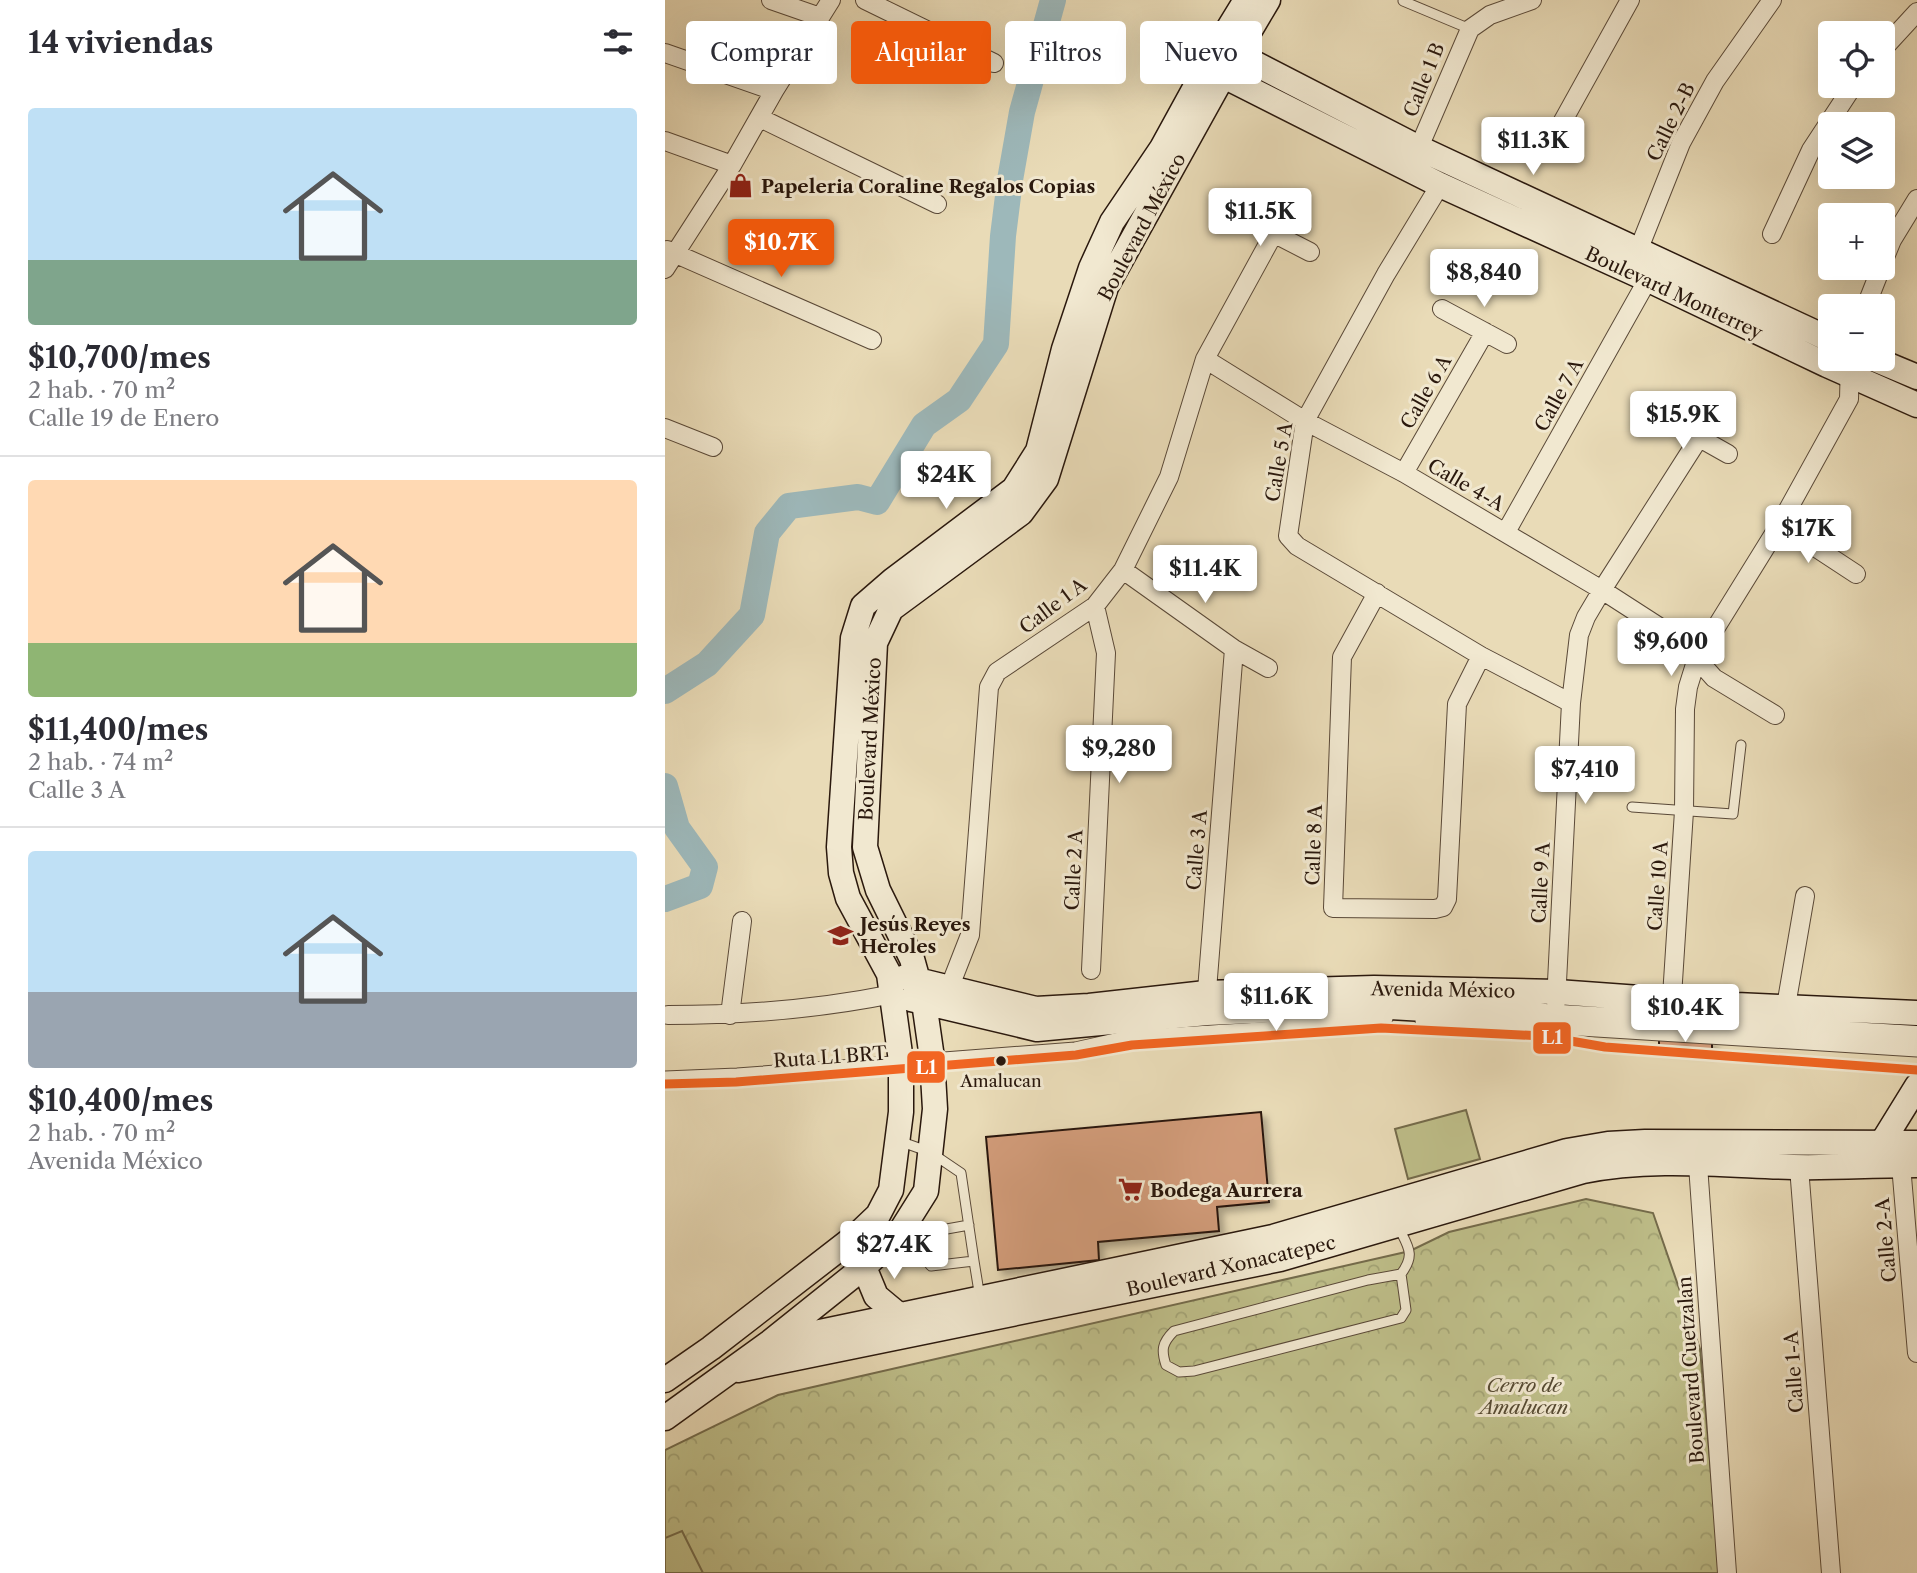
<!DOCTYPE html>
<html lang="es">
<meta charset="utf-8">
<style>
:root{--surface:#fff;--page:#f2f2f3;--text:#2b2b33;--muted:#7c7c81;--line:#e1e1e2;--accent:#ea580c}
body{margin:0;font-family:"Libre Caslon Text",serif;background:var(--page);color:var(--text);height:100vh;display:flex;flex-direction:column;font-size:26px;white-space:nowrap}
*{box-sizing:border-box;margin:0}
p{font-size:23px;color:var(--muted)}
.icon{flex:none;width:38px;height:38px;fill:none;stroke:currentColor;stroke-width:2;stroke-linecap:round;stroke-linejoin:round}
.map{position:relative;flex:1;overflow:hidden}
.panel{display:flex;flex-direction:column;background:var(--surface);width:665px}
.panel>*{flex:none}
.hud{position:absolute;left:21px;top:21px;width:665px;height:63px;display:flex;gap:14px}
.controls{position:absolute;left:1153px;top:21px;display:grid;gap:14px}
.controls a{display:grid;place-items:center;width:77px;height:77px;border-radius:7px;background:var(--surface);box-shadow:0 7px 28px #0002;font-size:35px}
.price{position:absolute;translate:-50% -60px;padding:0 16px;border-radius:7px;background:#fff;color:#222;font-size:23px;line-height:46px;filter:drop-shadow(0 2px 4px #0008)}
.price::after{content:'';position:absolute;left:50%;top:42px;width:21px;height:16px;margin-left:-10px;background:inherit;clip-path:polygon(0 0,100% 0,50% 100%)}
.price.current{background:var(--accent);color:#fff}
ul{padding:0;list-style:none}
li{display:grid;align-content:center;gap:14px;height:371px;padding:0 28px}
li+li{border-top:2px solid var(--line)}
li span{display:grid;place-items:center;height:217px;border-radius:7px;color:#555}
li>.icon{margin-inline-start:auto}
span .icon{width:126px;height:126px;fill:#fffc;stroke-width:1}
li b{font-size:30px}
h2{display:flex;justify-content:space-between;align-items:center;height:84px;padding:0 28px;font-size:30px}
.tag{padding:0 24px;border-radius:7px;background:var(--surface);box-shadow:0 7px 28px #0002;font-size:24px;line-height:63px}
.tag.current{background:var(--accent);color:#fff}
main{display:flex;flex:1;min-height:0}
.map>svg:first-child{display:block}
.forest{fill:url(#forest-crowns);stroke:#746b4b;stroke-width:2}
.garden{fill:#bebe89;stroke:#746b4b;stroke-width:2}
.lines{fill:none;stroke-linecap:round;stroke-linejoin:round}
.river{stroke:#9db8ba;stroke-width:26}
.building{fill:#d19b79;stroke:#2a180d;stroke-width:2;filter:url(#shadow)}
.lane-casing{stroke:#5a4938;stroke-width:11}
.street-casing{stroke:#5a4938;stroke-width:20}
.secondary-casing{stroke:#2a180d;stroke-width:27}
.lane{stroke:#f1e8d0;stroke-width:9}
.street{stroke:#f1e8d0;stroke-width:18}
.secondary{stroke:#f1e8d0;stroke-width:24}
.bus-1-casing{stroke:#f1e8d0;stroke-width:14}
.bus-1{stroke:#f26522;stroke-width:9}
.bus-dot{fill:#2a180d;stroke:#f1e8d0;stroke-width:2.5}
.labels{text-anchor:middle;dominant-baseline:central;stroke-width:6;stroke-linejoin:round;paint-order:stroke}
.bus-label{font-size:17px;fill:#2a180d;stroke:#f1e8d0}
.street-label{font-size:19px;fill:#2a180d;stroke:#f1e8d0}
.poi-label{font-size:19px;font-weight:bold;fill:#2a180d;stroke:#f1e8d0;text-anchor:start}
.park-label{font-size:19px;font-style:italic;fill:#564a32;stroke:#f1e8d0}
.line-badge{stroke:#f1e8d0;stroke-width:2.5}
.badge-label{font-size:19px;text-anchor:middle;font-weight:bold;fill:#fff}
</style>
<main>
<section class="panel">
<h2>14 viviendas<svg class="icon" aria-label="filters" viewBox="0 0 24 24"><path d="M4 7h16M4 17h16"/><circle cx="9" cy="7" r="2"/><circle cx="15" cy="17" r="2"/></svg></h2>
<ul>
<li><span style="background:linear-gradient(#bfe0f5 70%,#7fa58c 0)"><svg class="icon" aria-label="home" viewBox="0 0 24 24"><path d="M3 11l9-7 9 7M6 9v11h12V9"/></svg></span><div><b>$10,700/mes</b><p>2 hab. · 70 m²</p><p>Calle 19 de Enero</p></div></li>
<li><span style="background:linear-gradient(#ffd9b3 75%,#8fb573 0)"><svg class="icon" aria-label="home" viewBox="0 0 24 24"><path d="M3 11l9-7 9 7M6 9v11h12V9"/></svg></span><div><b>$11,400/mes</b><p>2 hab. · 74 m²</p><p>Calle 3 A</p></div></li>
<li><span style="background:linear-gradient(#bfe0f5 65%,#9aa5b1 0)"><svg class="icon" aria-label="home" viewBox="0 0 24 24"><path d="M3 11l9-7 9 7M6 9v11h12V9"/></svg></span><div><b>$10,400/mes</b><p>2 hab. · 70 m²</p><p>Avenida México</p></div></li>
</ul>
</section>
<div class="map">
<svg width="1252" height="1573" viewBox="0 0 1252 1573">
<defs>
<pattern id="forest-crowns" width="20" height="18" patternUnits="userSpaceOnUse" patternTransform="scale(1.75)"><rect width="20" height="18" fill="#bebe89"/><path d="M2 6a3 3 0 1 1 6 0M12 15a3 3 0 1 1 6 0" fill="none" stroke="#a3a375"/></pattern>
<filter id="shadow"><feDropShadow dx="5" dy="5" stdDeviation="3.5" flood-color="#0004"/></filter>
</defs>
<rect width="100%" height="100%" fill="#e9dbb7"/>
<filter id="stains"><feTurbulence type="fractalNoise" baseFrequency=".00286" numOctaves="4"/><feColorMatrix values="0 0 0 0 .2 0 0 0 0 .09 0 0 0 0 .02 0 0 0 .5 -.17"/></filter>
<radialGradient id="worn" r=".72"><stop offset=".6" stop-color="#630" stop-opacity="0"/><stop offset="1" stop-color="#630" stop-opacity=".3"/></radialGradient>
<!-- forest -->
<path class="forest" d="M 921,1199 L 988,1213 L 1035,1349 L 1055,1573 L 0,1573 L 0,1450 L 113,1395 L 745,1251 L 784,1232 Z"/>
<!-- garden -->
<path class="garden" d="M 801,1110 L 815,1159 L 743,1179 L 730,1129 Z
M 17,1531 L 38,1573 L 0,1573 L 0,1538 Z"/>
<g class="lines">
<!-- river -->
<path class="river" d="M 0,691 L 42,664 L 87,615 L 102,533 L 124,506 L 193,497 L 212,502 L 259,425 L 294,400 L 331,344 L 338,236 L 345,180 L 357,112 L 388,0
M 0,786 L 12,828 L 40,867 L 35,886 L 0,899"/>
</g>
<!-- building -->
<path class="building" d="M 994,1038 L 1047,1041 L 1047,1050 L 994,1047 Z
M 596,1112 L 604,1202 L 552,1207 L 554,1231 L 433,1242 L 434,1260 L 333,1270 L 321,1137 Z"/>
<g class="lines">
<defs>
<path id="lane" d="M 738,1 L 805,29
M 967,807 L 1068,814 L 1076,745
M 755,1021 L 1252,1052
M 0,1076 L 72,1073 L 410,1047 L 464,1035 L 723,1019
M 0,1084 L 71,1082 L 411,1055 L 467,1045 L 716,1028 L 877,1036 L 940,1047 L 1252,1070
M 234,1141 L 265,1152 L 296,1173 L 309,1261 L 266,1266 L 261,1260 L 259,1237 L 265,1232 L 304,1225
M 733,1226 C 743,1247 751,1254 736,1274 L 703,1280 L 509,1331 C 497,1343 496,1350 501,1365 L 514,1372 L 529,1371 L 736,1318 L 741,1310 L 736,1274
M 309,1261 L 315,1298"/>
<path id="street" d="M 106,0 L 155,17
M 200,0 L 329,63
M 1218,49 L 1252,12
M 0,53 L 109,91
M 95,118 L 272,204
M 894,128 L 965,0
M 0,141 L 67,165
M 749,159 L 805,29 L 825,15 L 867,0
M 775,185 L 721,274 L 640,421 L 623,536 L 632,546 L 816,656 L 906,703
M 563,210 L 645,252
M 1107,234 L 1146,150 L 1188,86
M 2,250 L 207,340
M 1218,262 L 1227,240 L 1252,199
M 0,269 L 67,165 L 109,91 L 166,0
M 1201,306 L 1216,268
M 777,309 L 842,344
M 540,359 L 640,421 L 739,473 L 937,590 L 1016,641 L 1049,678 L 1110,715
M 992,414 L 1063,454
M 0,428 L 48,447
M 739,473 L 820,332
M 1115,524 L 1191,574
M 841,532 L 978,288 L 973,251 L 1016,143 L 1050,81 L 1107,0
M 458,570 L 569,649 L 603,668
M 712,593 L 677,657 L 668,908 L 770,909 L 778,907 L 782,899 L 792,704 L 816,656
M 426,970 L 441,653 L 430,606
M 280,999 L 305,935 L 324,687 L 332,672 L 430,606 L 458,570 L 504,477 L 540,359 L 609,233
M 891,1002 L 906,703 L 914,635 L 921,617 L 937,590 L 1034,438
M 541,1003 L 569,649
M 1121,1006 L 1140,896
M 1006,1012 L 1019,811 L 1020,709 L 1023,687 L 1032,658 L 1115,524 L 1184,399 L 1185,359
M 3,1015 C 78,1015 154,1009 228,994
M 65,1015 L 77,921
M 1033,1165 L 1062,1573
M 1236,1165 L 1252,1353
M 1134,1167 L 1166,1573"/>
<path id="secondary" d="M 558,47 L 754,148 L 1166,340
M 545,69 L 775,185 L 984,280 L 1162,365 L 1252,405
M 1209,359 L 1252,377
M 240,977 L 371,1009 L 424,1006 L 541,993 L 709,988 L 892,992 L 1071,1005 L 1252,1013
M 246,999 L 372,1029 L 542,1013 L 708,1006 L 1252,1038
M 1210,1154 L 1252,1086
M 199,1267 L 211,1296 L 235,1316
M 107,1342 L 608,1237 L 902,1151 L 943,1144 L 980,1142 L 1252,1143
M 73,1370 L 615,1259 L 918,1171 C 986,1157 1058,1165 1128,1167 C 1169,1168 1211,1165 1252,1165
M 0,1380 L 46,1348 L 192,1235 L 213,1215 L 226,1190 L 236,1112 L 236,1061 L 224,974 L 183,898 L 176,873 L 174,847 L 188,638 L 198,606 L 228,580 L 349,489 L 373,451 L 399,349 L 426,268 L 447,222 L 497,148 L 554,44 L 581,0
M 0,1418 L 104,1343 L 199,1267 L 234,1234 L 261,1191 L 270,1109 L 267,1058 L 259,1002 L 247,959 L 213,890 L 200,847 L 210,643 L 226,609 L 356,513 L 381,479 L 441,287 L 558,76 L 603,0"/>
</defs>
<!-- lane casing -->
<use href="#lane" class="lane-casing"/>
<!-- street casing -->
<use href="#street" class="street-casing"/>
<!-- secondary casing -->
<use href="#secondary" class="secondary-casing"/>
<!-- lane -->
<use href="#lane" class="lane"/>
<!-- street -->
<use href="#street" class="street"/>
<!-- secondary -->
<use href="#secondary" class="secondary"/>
<defs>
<path id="bus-1" d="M 0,1084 L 71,1082 L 411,1055 L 467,1045 L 716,1028 L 877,1036 L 940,1047 L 1252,1070"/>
</defs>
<!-- bus-1 casing -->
<use href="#bus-1" class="bus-1-casing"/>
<!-- bus-1 -->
<use href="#bus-1" class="bus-1"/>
</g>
<!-- icons -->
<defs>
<symbol id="shop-bare" viewBox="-9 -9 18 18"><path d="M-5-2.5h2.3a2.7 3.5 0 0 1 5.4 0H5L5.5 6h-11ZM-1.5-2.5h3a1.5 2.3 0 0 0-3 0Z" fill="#8f2418" stroke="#f1e8d0" stroke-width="2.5" paint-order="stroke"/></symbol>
<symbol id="school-bare" viewBox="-9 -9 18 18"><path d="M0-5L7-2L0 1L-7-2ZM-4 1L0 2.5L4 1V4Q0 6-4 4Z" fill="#8f2418" stroke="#f1e8d0" stroke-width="2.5" paint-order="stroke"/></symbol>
<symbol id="supermarket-bare" viewBox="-9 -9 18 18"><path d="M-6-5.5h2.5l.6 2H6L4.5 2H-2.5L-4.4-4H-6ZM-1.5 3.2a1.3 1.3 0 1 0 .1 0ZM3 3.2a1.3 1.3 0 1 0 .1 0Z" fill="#8f2418" stroke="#f1e8d0" stroke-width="2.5" paint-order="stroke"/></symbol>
</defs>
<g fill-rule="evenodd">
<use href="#shop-bare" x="58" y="168" width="35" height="35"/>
<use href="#school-bare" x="158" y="918" width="35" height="35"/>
<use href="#supermarket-bare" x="448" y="1172" width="35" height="35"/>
</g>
<!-- markers -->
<circle class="bus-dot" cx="336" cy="1061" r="6"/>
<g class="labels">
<!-- bus labels -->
<g class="bus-label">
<text x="336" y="1081">Amalucan</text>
</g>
<!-- street labels -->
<g class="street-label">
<text transform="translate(759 80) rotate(-68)">Calle 1 B</text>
<text transform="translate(1006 122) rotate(-64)">Calle 2-B</text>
<text transform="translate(477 227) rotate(-62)">Boulevard México</text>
<text transform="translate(1009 293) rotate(25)">Boulevard Monterrey</text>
<text transform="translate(761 392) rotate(-60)">Calle 6 A</text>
<text transform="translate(894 395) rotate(-61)">Calle 7 A</text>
<text transform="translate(614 462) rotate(-80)">Calle 5 A</text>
<text transform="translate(801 485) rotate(30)">Calle 4-A</text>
<text transform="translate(388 606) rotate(-37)">Calle 1 A</text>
<text transform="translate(205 739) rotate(-87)">Boulevard México</text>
<text transform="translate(649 845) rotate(-88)">Calle 8 A</text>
<text transform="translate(532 850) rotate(-85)">Calle 3 A</text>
<text transform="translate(409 870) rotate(-87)">Calle 2 A</text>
<text transform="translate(876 883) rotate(-87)">Calle 9 A</text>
<text transform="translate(993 886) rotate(-86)">Calle 10 A</text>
<text transform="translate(778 990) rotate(1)">Avenida México</text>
<text transform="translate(165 1057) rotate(-4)">Ruta L1 BRT</text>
<text transform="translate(1221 1240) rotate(-95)">Calle 2-A</text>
<text transform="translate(566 1266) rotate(-13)">Boulevard Xonacatepec</text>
<text transform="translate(1026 1370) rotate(-94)">Boulevard Cuetzalan</text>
<text transform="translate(1129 1372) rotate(-94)">Calle 1-A</text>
</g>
<!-- poi labels -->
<g class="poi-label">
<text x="96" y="186">Papeleria Coraline Regalos Copias</text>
<text x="195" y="924">Jesús Reyes<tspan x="195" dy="22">Heroles</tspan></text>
<text x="485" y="1190">Bodega Aurrera</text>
</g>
<!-- park labels -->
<g class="park-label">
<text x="859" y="1385">Cerro de<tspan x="859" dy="22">Amalucan</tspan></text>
</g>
</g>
<g class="line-badge">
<rect x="867" y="1021" width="40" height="34" rx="7" fill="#f26522"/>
<rect x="241" y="1050" width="40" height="34" rx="7" fill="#f26522"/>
</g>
<g class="badge-label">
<text x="887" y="1044">L1</text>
<text x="261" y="1074">L1</text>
</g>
<rect width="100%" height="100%" filter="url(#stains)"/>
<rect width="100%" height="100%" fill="url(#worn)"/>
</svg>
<div class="controls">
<a><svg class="icon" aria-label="locate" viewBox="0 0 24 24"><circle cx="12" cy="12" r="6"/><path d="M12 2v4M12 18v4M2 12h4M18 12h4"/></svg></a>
<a><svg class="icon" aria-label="layers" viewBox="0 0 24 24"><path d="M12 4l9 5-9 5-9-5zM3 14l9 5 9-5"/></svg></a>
<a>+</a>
<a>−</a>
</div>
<b class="price" style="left:868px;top:177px">$11.3K</b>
<b class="price" style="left:595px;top:248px">$11.5K</b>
<b class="price current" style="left:116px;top:279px">$10.7K</b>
<b class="price" style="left:819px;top:309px">$8,840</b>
<b class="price" style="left:1018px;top:451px">$15.9K</b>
<b class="price" style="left:281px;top:511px">$24K</b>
<b class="price" style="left:1143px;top:565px">$17K</b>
<b class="price" style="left:540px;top:605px">$11.4K</b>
<b class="price" style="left:1006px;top:678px">$9,600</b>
<b class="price" style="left:454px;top:785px">$9,280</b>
<b class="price" style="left:920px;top:806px">$7,410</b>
<b class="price" style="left:611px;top:1033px">$11.6K</b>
<b class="price" style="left:1020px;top:1044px">$10.4K</b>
<b class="price" style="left:229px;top:1281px">$27.4K</b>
<div class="hud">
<a class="tag">Comprar</a>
<a class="tag current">Alquilar</a>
<a class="tag">Filtros</a>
<a class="tag">Nuevo</a>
</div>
</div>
</main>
